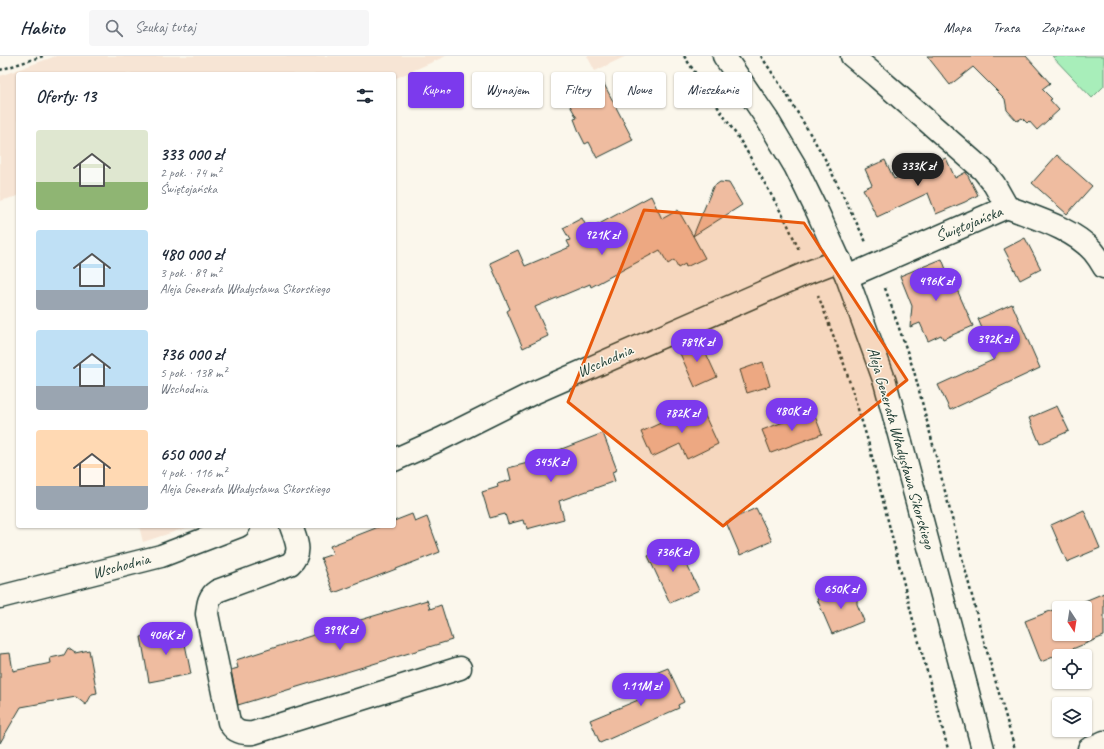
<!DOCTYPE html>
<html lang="pl">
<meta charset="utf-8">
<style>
:root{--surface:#fff;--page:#f6f6f7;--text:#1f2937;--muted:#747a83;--line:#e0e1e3;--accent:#7c3aed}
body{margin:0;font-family:Caveat,sans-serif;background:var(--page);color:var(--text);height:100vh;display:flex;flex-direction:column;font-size:15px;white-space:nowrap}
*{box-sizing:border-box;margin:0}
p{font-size:13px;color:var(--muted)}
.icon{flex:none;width:22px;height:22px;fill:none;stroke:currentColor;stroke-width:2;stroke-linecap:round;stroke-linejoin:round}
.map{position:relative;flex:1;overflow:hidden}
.sheet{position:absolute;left:16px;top:16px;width:380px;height:456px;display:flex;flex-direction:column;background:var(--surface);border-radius:4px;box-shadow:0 1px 3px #0004}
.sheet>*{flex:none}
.guide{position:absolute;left:408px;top:16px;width:380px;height:36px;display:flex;gap:8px}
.needle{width:26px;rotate:168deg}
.buttons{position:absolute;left:1052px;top:545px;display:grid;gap:8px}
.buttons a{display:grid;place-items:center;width:40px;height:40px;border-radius:4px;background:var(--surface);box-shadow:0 1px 3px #0004;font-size:20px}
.price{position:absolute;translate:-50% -34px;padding:0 9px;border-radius:14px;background:var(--accent);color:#fff;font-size:13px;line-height:26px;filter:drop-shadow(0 1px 2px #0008)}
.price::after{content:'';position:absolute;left:50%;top:24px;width:12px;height:9px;margin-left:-6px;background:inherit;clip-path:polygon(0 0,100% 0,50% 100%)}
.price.current{background:#222;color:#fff}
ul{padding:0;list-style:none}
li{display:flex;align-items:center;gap:12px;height:100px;padding:0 20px}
li span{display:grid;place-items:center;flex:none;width:112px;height:80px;border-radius:4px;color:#555}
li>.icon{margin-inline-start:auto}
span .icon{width:48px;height:48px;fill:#fffc;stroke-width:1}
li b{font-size:17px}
h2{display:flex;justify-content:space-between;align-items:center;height:48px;padding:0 20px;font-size:17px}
.pill{padding:0 14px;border-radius:4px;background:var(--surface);box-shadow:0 1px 3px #0004;font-size:14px;line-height:36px}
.pill.current{background:var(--accent);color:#fff}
header{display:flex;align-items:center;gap:24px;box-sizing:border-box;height:56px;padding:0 20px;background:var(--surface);border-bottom:1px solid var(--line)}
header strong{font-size:19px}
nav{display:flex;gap:22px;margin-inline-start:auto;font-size:14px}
.search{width:280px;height:36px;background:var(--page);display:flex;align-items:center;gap:10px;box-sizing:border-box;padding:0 14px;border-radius:4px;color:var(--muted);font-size:15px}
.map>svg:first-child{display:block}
.built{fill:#f7e5d5}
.green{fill:#a8eeba;stroke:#649677}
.building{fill:#efbca0;stroke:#1f3d34}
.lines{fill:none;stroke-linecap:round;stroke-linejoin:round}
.minor-casing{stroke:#1f3d34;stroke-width:25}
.major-casing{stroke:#1f3d34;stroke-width:25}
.path{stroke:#1f3d34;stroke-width:2.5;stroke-dasharray:3 3;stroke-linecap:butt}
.minor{stroke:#fbf7ec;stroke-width:22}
.major{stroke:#fbf7ec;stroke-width:22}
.marked{fill:#e8590c;fill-opacity:0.2;stroke:#e8590c;stroke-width:3;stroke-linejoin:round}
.labels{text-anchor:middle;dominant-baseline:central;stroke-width:3;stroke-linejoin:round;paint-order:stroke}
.street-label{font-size:16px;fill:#1f3d34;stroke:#fbf7ec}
</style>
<header>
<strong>Habito</strong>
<div class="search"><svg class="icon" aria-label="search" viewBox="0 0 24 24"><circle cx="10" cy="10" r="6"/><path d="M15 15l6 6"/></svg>Szukaj tutaj</div>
<nav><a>Mapa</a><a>Trasa</a><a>Zapisane</a></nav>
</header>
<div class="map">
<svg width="1104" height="693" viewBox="0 0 1104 693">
<rect width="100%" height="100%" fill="#fbf7ec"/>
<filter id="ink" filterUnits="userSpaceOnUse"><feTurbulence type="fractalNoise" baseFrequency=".025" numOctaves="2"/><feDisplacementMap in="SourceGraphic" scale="8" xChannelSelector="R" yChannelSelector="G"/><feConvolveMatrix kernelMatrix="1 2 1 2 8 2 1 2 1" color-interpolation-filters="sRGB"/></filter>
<g filter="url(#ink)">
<!-- built -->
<path class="built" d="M 56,0 L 446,0 L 394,23 L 394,18 L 18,18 L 18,140 L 0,145 L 0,20 Z
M 587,0 L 626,0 L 595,15 Z
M 139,470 L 192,470 L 143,486 Z"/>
<!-- green -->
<path class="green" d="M 1052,0 L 1104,0 L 1104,30 L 1092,42 Z"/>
<!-- building -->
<path class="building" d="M 927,0 L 1026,0 L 1050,27 L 1042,33 L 1052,43 L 1050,44 L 1059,54 L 1037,74 L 1029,65 L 1027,67 L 1022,62 L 1017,65 L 1007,54 L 1005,43 L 973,11 L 950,29 Z
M 604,28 L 633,84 L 597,102 L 589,86 L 585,88 L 579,76 L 574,63 L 577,62 L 568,46 Z
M 1057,99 L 1092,130 L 1067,158 L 1032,127 Z
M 946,102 L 955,122 L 966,116 L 978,139 L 965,146 L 936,158 L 928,137 L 877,161 L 863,133 L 872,129 L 865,113 L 885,104 L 894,123 Z
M 720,126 L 729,127 L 742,149 L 693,180 L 705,202 L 686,211 L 685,208 L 678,212 L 674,204 L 668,208 L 660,194 L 591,231 L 590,228 L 535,251 L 548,280 L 523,292 L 507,255 L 510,253 L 490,207 L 518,194 L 525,210 L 570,191 L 567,185 L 570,184 L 563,172 L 582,162 L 588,174 L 651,140 L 662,163 L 678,154 L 693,180 L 713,131 Z
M 1025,182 L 1041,213 L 1020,224 L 1004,193 Z
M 942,203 L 949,221 L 951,220 L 973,270 L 943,283 L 941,279 L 928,285 L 920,267 L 910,271 L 912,250 L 900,220 Z
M 1012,248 L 1040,312 L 950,354 L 938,329 L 995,303 L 978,263 Z
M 700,284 L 717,321 L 695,331 L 678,293 Z
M 763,306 L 770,330 L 747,337 L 740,314 Z
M 700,349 L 718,388 L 687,403 L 680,388 L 652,401 L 641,376 Z
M 1057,350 L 1069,375 L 1040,388 L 1029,362 Z
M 813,355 L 822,378 L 771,397 L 762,374 Z
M 603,377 L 617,414 L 612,416 L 615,425 L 559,445 L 564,463 L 527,473 L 526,468 L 524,468 L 523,464 L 508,468 L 505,458 L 490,462 L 482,436 L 498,431 L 497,428 L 511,424 L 508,412 L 548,402 L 546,399 Z
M 756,452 L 772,485 L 740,499 L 726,466 Z
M 1084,454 L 1100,492 L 1067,506 L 1051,469 Z
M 412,458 L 415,466 L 427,461 L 440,496 L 334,537 L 321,502 L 333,498 L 330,490 L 381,470 L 394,470 L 394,465 Z
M 676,486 L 699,534 L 670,547 L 648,500 Z
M 850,529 L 855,543 L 857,543 L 857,548 L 864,565 L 832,578 L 817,543 Z
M 1104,537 L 1104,580 L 1041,606 L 1025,565 L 1058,552 L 1059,554 L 1059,578 L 1085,578 L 1085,552 L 1068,552 Z
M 427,544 L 430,553 L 441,549 L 452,584 L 238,649 L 231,614 L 238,612 L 236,604 L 357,565 Z
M 182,573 L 191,618 L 149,626 L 141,581 Z
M 68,592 L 75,597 L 89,594 L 97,637 L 92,638 L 86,649 L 76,641 L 21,651 L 0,687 L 0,598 L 10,597 L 13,615 L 51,607 L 50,602 L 64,599 Z
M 668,612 L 684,646 L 678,649 L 679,652 L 600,687 L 590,664 L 643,642 L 637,629 L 642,626 L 641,623 Z"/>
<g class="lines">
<defs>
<path id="minor" d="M 852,0 L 876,20 L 983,114 L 994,128 L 1007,151
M 847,221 L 1007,151 C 1035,162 1072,172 1093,195 C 1097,200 1101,206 1104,211
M 394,404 L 441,383 L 531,338 L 809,216 L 840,204
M 291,470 C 296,485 303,496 290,508 L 217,535 C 209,540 208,548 207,558 L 229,666 C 234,676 242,678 253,677 L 460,612
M 0,541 L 161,500 L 239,470
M 1089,693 L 1104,686"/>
<path id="major" d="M 724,0 L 767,63 L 795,110 L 818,157 L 847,221 L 885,326 L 983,693"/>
</defs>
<!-- minor casing -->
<use href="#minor" class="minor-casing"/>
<!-- major casing -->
<use href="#major" class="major-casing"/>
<!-- path -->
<path class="path" d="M 684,0 L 745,92 L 787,167 L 799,194
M 761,0 L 787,39 L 824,101 L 866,186
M 0,14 L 43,0
M 885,232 L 914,315 L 980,571 L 1015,693
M 818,239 L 844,308 L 868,385 L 913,564 L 948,693"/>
<!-- minor -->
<use href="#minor" class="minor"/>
<!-- major -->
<use href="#major" class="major"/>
</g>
</g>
<!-- marked area -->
<path class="marked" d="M 644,154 L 804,167 L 907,324 L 723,470 L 568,346 Z"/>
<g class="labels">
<!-- street labels -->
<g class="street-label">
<text transform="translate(969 168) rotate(-22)">Świętojańska</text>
<text transform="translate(605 305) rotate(-24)">Wschodnia</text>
<text transform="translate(901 392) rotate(74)">Aleja Generała Władysława Sikorskiego</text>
<text transform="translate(121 510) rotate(-15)">Wschodnia</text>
</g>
</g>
</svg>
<div class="buttons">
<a><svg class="needle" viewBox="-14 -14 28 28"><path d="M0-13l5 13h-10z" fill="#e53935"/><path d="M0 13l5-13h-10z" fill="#747a83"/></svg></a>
<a><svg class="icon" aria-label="locate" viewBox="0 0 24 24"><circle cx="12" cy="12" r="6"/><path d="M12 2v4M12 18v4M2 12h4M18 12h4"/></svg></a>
<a><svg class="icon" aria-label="layers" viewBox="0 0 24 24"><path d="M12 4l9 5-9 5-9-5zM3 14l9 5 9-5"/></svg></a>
</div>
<b class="price current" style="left:918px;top:131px">333K zł</b>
<b class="price" style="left:602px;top:200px">921K zł</b>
<b class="price" style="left:936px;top:246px">496K zł</b>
<b class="price" style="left:994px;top:304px">392K zł</b>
<b class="price" style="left:697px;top:307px">789K zł</b>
<b class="price" style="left:792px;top:376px">480K zł</b>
<b class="price" style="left:682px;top:378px">782K zł</b>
<b class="price" style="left:551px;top:427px">545K zł</b>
<b class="price" style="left:673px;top:517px">736K zł</b>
<b class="price" style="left:841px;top:554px">650K zł</b>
<b class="price" style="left:340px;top:595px">399K zł</b>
<b class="price" style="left:166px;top:600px">406K zł</b>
<b class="price" style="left:641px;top:651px">1.11M zł</b>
<div class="guide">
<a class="pill current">Kupno</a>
<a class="pill">Wynajem</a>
<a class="pill">Filtry</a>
<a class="pill">Nowe</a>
<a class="pill">Mieszkanie</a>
</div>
<section class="sheet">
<h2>Oferty: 13<svg class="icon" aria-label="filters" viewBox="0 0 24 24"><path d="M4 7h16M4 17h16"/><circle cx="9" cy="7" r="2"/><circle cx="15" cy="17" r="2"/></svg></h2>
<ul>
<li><span style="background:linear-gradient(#dfe7d0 65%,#8fb573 0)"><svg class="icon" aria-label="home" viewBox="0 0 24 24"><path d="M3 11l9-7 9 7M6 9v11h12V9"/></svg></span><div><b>333 000 zł</b><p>2 pok. · 74 m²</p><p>Świętojańska</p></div></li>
<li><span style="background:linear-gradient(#bfe0f5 75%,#9aa5b1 0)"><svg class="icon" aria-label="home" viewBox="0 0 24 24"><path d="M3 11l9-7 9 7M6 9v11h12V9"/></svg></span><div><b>480 000 zł</b><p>3 pok. · 89 m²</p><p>Aleja Generała Władysława Sikorskiego</p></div></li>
<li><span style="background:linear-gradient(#bfe0f5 70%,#9aa5b1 0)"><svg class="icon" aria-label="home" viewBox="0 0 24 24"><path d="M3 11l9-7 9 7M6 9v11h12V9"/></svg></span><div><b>736 000 zł</b><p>5 pok. · 138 m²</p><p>Wschodnia</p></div></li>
<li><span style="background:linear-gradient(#ffd9b3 70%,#9aa5b1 0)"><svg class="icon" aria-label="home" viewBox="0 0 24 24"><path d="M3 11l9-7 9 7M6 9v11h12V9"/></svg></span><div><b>650 000 zł</b><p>4 pok. · 116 m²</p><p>Aleja Generała Władysława Sikorskiego</p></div></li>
</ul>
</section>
</div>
